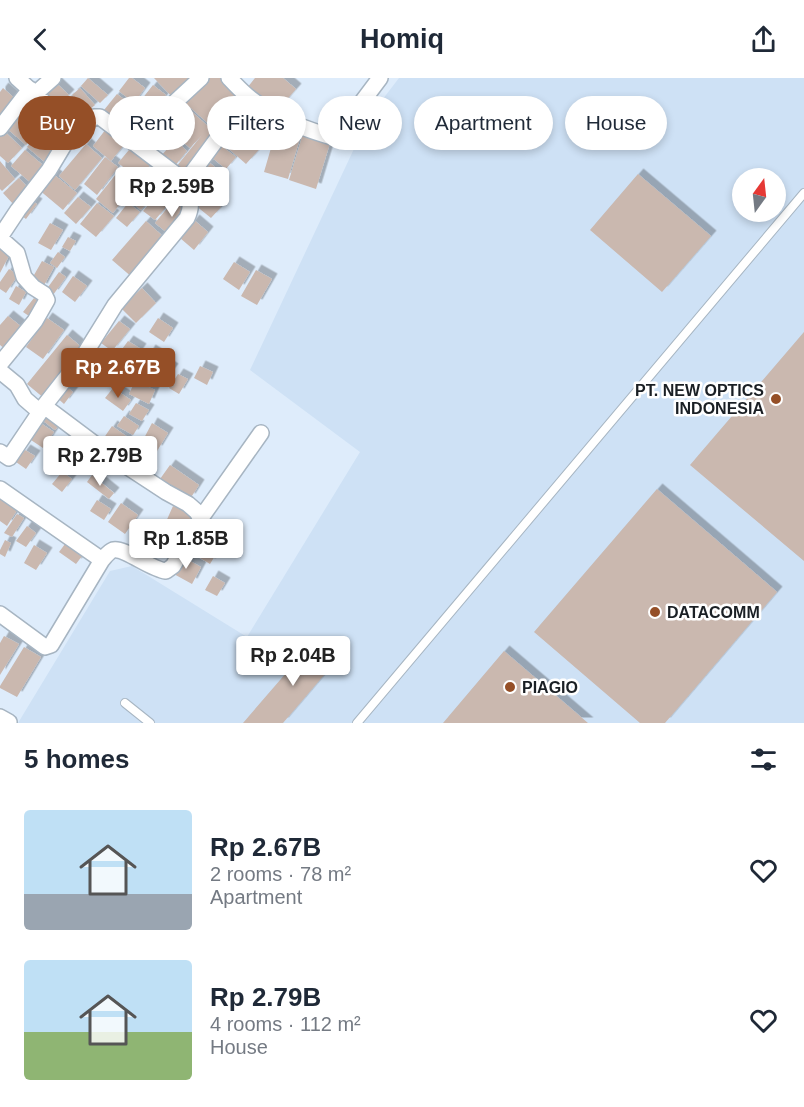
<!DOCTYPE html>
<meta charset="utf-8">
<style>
:root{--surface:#fff;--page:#f6f6f7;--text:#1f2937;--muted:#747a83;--accent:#954f27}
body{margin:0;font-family:Helvetica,sans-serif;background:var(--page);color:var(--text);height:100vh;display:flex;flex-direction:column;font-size:22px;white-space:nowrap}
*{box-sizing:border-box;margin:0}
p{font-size:20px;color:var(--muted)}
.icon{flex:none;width:33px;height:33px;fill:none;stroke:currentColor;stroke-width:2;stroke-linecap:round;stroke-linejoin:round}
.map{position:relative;height:645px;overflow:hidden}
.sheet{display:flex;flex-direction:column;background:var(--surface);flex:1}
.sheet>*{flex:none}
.hud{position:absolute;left:18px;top:18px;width:768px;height:54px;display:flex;gap:12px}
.needle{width:39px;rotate:15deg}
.buttons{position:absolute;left:732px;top:90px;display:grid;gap:12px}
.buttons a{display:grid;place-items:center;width:54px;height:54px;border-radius:50%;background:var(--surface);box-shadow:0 3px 9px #0003;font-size:30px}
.price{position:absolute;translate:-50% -51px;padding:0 14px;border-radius:6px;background:#fff;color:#222;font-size:20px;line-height:39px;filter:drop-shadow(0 2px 3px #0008)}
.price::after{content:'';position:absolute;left:50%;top:36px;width:18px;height:14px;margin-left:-9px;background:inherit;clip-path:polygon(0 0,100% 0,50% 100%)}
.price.current{background:var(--accent);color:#fff}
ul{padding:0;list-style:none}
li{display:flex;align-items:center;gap:18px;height:150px;padding:0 24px}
li span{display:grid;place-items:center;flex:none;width:168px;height:120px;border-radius:6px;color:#555}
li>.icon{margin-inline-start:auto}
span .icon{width:72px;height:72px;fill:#fffc;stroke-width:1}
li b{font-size:26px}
h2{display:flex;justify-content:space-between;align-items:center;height:72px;padding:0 24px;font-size:26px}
.pill{padding:0 21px;border-radius:27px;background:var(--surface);box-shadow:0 3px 9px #0003;font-size:21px;line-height:54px}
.pill.current{background:var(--accent);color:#fff}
header{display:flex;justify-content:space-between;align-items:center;height:78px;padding:0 24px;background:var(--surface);font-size:27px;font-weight:700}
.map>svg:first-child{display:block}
.built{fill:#cee1f5;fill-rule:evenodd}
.building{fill:#cab8af;filter:url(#shadow)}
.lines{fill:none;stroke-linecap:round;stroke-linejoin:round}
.service-casing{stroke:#a7b5c2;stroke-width:10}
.minor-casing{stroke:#a7b5c2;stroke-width:18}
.service{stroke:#fff;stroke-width:8}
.minor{stroke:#fff;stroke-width:15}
.poi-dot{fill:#954f27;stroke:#fff;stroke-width:2}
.labels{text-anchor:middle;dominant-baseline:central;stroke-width:5;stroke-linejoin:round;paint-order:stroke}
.poi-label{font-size:16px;font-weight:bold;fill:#1a1f24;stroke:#fff;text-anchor:start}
</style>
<header><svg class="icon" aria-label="back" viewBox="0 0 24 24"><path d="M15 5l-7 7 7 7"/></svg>Homiq<svg class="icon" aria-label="share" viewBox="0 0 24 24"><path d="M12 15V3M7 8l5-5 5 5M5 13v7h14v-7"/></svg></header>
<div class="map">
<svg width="804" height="645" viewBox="0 0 804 645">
<defs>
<filter id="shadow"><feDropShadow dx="5.5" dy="-5.5" stdDeviation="0" flood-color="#0004"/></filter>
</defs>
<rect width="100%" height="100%" fill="#deecfb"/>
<!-- built -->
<path class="built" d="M 399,0 L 804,0 L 804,645 L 18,645 L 110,493 L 132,488 L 247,559 L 360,374 L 250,292 L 369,39 ZM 742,100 L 776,100 L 776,134 L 742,134 Z"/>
<!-- building -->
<path class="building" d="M 88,0 L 108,17 L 100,25 L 81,8 Z
M 129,0 L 132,0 L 145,10 L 134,25 L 119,13 Z
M 154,0 L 198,0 L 175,22 Z
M 204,0 L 224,0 L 240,15 L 210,47 L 183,23 Z
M 255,0 L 283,0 L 296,11 L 276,34 L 247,10 Z
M 53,2 L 69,17 L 59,27 L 43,12 Z
M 153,7 L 166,17 L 139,50 L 127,40 Z
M 3,10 L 19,24 L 0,47 L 0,14 Z
M 80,10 L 95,27 L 88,33 L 72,17 Z
M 117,16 L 133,28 L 121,44 L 104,32 Z
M 30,18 L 52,37 L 26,67 L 4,48 Z
M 69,20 L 86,37 L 77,45 L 61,29 Z
M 182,25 L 219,58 L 187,98 L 176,89 L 202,57 L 190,70 L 177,59 L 185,49 L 179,54 L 166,42 Z
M 255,27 L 276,48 L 261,64 L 240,43 Z
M 55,36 L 75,53 L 47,86 L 27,69 Z
M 162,42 L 175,55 L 157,74 L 143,60 Z
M 238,45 L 263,67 L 246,86 L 221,64 Z
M 278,46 L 302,53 L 288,101 L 264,94 Z
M 109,47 L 128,62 L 111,83 L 93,68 Z
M 4,53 L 22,70 L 8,85 L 0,78 L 0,58 Z
M 303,56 L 330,65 L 316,111 L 289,102 Z
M 175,62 L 187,73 L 174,89 L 161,78 Z
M 86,66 L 102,80 L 75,112 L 59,98 Z
M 134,66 L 154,82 L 139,101 L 118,85 Z
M 219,66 L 236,79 L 226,91 L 210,78 Z
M 25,72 L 44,88 L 30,104 L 11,88 Z
M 105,79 L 118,89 L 97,117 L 84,106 Z
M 205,81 L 220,93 L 205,112 L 190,100 Z
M 0,83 L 15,101 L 2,113 L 0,111 Z
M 155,83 L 170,96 L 155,113 L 141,101 Z
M 121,90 L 138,103 L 113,135 L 96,121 Z
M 52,95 L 77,115 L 63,132 L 38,111 Z
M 173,95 L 184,103 L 173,117 L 162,108 Z
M 638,96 L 711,158 L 662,214 L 590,152 Z
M 19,100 L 30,112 L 14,127 L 3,115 Z
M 140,105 L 154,116 L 141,132 L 127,121 Z
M 159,114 L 171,123 L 155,142 L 143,133 Z
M 204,115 L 221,129 L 211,140 L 195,127 Z
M 78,119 L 91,129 L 76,146 L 64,135 Z
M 29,121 L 37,126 L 26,141 L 19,136 Z
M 173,123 L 188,135 L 170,157 L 155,145 Z
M 97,125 L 114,138 L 96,159 L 80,146 Z
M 128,125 L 140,134 L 127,149 L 116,140 Z
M 194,142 L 208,154 L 194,172 L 180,160 Z
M 146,143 L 167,162 L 133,200 L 112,182 Z
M 50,145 L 63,152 L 51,172 L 38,165 Z
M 68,159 L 76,163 L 70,173 L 62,169 Z
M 0,165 L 12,172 L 0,195 Z
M 58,174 L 65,179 L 57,190 L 50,185 Z
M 42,183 L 54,189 L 42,211 L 30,204 Z
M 234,184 L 250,194 L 239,212 L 223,201 Z
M 9,191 L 18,197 L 6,215 L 0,211 L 0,204 Z
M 256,192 L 272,201 L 257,227 L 241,218 Z
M 59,194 L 66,199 L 53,217 L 46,212 Z
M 73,198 L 87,208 L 75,224 L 62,214 Z
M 16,208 L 26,214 L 19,227 L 9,221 Z
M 142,210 L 156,225 L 136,245 L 121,230 Z
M 34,220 L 42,226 L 32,240 L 23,234 Z
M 8,238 L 23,250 L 6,272 L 0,267 L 0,247 Z
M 47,240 L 64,252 L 43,281 L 26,269 Z
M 158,240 L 173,250 L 164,264 L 149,254 Z
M 119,243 L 130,251 L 112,273 L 101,265 Z
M 804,254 L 804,483 L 690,387 Z
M 67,257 L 85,272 L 45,321 L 27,306 Z
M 128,263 L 141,271 L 130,287 L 117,278 Z
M 150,272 L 160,278 L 150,294 L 141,289 Z
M 164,285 L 173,291 L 163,305 L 155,299 Z
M 200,288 L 213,294 L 207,307 L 194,300 Z
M 178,296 L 188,301 L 179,316 L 169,310 Z
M 135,303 L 155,312 L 149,326 L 129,316 Z
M 64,307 L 73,314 L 64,326 L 55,318 Z
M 113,310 L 131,322 L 123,333 L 105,320 Z
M 136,325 L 149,332 L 142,343 L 129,336 Z
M 43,331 L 60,346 L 55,352 L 37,338 Z
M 124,338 L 139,348 L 133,357 L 117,348 Z
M 36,342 L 54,354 L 43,370 L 25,358 Z
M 152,345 L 168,355 L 157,373 L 142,364 Z
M 112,348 L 129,360 L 115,378 L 99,367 Z
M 135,366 L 153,375 L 144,393 L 126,384 Z
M 25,372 L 35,378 L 26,391 L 16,384 Z
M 96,372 L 108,384 L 96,396 L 84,385 Z
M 68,379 L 81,388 L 74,397 L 62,387 Z
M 170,387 L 199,407 L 190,421 L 160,401 Z
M 62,394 L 72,401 L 62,414 L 52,406 Z
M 92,397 L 114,415 L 109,421 L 87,404 Z
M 657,411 L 777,514 L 665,645 L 640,645 L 534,554 Z
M 0,417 L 19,429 L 7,448 L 0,443 Z
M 97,422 L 111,431 L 104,442 L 90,433 Z
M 121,425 L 138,437 L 125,456 L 108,444 Z
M 173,428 L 192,436 L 184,454 L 165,446 Z
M 17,436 L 24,440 L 12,459 L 4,455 Z
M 201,445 L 226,460 L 210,486 L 185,471 Z
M 27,448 L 36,455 L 26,469 L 16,463 Z
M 5,462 L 11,465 L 5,479 L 0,476 L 0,472 Z
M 68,462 L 85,474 L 76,486 L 59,474 Z
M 34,467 L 47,475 L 36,492 L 24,485 Z
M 181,478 L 201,489 L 192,506 L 172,495 Z
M 213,498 L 225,505 L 217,518 L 205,512 Z
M 4,558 L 19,566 L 0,597 L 0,565 Z
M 313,564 L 336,583 L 283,645 L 243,645 Z
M 24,569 L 41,579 L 17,619 L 0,610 L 0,608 Z
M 504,573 L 588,645 L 443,645 Z"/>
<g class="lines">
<defs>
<path id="service" d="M 125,625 L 150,645
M 357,645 L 804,115"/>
<path id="minor" d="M 17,0 L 76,53
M 229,0 C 236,7 242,14 250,20 C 276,41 307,52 339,61 L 356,32 L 380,0
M 35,16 L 53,0
M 0,50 L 30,11
M 133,63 L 201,0
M 0,159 L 18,132 L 49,92 L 67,62 L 76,53 L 94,39 L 100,39 L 104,42 L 187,105
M 0,160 L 17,175 L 24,199 L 33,209 L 44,216 L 47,222 L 35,243 L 0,286
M 0,293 L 17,307 L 25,321 L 40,334
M 0,374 L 9,380 L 44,328 L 84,277 L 115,227 L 187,140 C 196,120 184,115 189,99 L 248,19
M 0,411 L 102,482
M 201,440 L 261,355
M 0,536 L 45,569 L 51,567 L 102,482 C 105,479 108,474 113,472 C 124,469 150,491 166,493 L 173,488 L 201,440 L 196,433 L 188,426 L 166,414 L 108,376 L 44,328
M 0,639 L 9,644"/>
</defs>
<!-- service casing -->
<use href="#service" class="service-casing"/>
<!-- minor casing -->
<use href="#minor" class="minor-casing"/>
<!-- service -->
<use href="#service" class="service"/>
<!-- minor -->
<use href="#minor" class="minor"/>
</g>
<!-- markers -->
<g class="poi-dot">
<circle cx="776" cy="321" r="6"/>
<circle cx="655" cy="534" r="6"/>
<circle cx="510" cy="609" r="6"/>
</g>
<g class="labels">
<!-- poi labels -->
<g class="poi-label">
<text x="764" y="312" text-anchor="end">PT. NEW OPTICS<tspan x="764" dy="18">INDONESIA</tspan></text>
<text x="667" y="534">DATACOMM</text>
<text x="522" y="609">PIAGIO</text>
</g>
</g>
</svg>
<div class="buttons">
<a><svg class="needle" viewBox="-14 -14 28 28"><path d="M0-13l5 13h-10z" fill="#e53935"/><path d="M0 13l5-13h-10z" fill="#747a83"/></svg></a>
</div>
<b class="price" style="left:172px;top:140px">Rp 2.59B</b>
<b class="price current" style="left:118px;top:321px">Rp 2.67B</b>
<b class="price" style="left:100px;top:409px">Rp 2.79B</b>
<b class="price" style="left:186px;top:492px">Rp 1.85B</b>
<b class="price" style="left:293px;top:609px">Rp 2.04B</b>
<div class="hud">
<a class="pill current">Buy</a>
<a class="pill">Rent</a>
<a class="pill">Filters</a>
<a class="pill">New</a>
<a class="pill">Apartment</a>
<a class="pill">House</a>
</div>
</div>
<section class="sheet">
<h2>5 homes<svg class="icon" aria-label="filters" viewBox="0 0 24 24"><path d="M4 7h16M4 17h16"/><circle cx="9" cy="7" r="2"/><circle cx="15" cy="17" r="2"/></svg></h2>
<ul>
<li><span style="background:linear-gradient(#bfe0f5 70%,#9aa5b1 0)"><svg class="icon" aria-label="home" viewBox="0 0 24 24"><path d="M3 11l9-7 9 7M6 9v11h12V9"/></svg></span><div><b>Rp 2.67B</b><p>2 rooms · 78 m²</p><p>Apartment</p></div><svg class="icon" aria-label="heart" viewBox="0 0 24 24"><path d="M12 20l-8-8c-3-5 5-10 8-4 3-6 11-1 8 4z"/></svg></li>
<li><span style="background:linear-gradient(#bfe0f5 60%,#8fb573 0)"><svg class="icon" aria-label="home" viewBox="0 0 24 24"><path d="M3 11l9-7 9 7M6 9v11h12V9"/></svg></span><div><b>Rp 2.79B</b><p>4 rooms · 112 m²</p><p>House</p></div><svg class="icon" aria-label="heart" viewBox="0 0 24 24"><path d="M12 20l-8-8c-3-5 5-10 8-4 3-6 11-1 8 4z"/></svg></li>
</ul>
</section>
